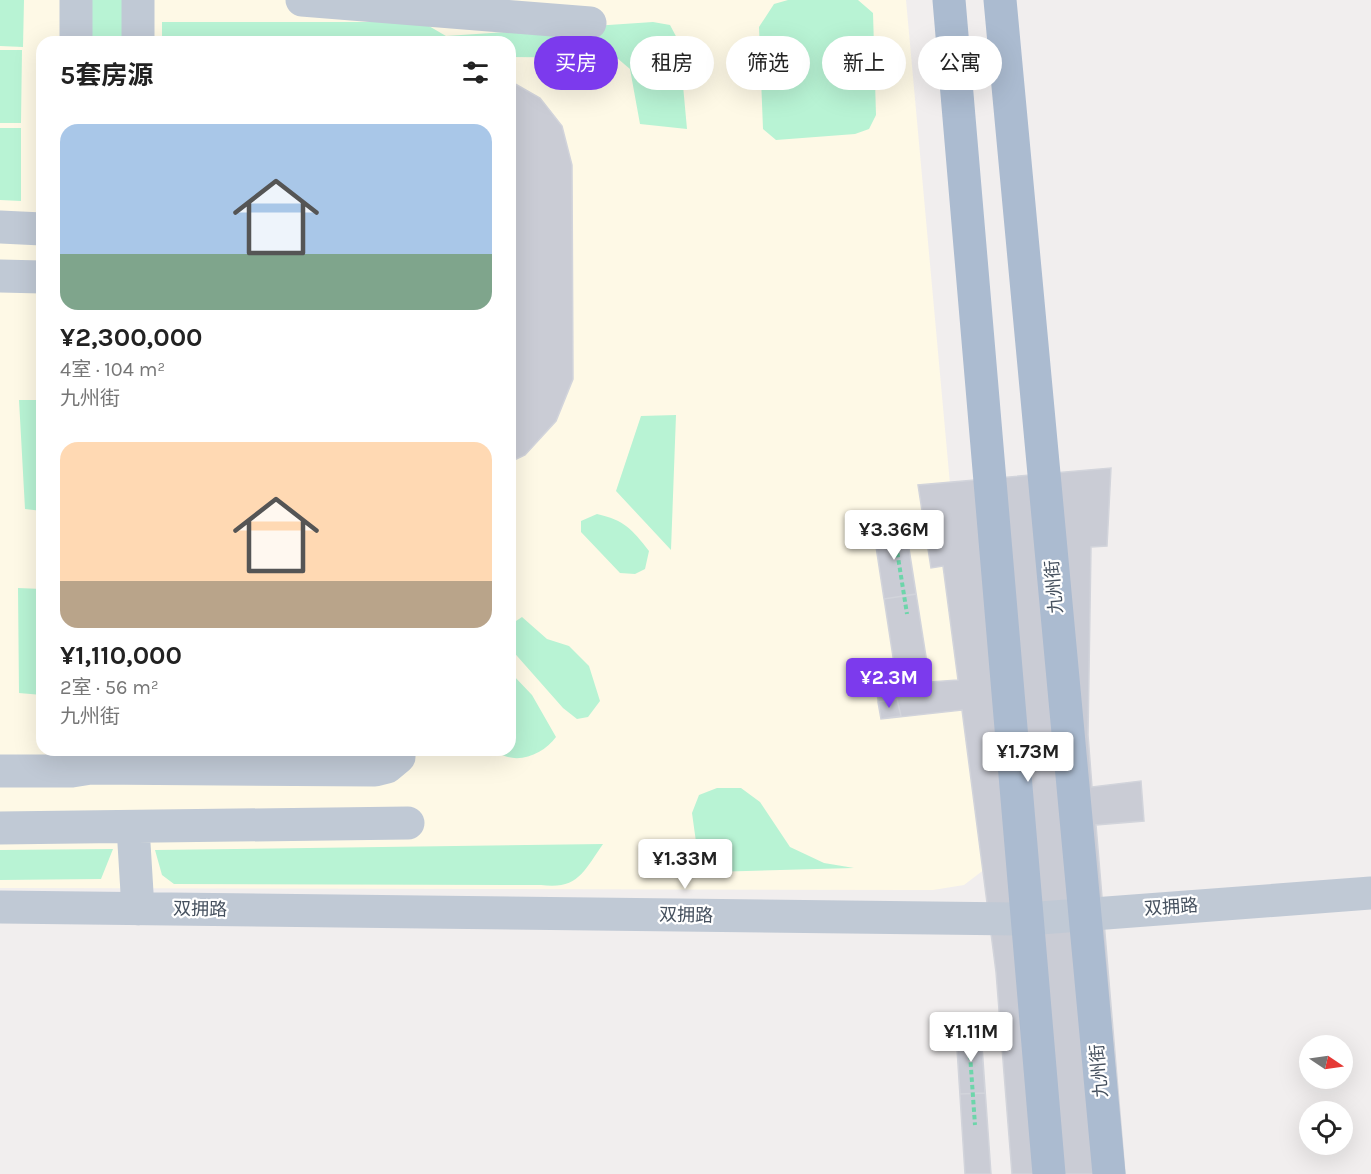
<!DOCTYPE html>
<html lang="zh">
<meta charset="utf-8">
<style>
:root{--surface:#fff;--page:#f2f2f2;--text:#222;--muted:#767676;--accent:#7c3aed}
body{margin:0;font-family:Karla,"Noto Sans SC",sans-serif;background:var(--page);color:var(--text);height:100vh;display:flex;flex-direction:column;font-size:22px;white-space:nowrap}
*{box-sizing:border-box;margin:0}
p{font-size:20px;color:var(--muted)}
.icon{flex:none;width:33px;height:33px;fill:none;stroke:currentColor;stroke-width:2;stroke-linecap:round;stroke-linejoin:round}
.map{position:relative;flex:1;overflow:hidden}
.sheet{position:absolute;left:36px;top:36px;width:480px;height:720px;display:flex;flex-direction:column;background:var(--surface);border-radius:18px;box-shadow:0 6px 24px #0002}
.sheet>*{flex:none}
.banner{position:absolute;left:534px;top:36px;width:570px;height:54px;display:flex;gap:12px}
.needle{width:39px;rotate:103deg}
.controls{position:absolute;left:1299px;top:1035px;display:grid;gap:12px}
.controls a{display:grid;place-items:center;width:54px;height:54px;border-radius:50%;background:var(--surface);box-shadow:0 6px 24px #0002;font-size:30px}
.price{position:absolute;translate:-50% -51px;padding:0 14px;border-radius:6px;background:#fff;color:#222;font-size:20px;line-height:39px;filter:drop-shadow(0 2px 3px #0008)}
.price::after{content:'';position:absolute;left:50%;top:36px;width:18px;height:14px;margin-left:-9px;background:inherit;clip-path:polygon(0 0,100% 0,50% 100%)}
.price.active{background:var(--accent);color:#fff}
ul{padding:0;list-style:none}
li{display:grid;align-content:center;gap:12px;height:318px;padding:0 24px}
li span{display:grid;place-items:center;height:186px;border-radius:18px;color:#555}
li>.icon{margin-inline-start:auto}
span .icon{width:108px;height:108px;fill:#fffc;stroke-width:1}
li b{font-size:26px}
h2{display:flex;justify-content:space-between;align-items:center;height:72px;padding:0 24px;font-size:26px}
.chip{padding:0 21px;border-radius:27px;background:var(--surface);box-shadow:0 6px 24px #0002;font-size:21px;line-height:54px}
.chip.active{background:var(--accent);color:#fff}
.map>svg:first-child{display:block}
.commercial{fill:#fef9e6;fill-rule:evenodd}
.green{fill:#b8f3d4}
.building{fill:#caccd5;stroke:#d2d4db;stroke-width:1.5}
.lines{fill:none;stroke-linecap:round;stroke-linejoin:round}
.path{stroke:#6dd5aa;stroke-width:4;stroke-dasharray:4.5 3;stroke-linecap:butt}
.minor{stroke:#c0c9d5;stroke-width:33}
.major{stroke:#abbbd0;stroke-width:33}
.labels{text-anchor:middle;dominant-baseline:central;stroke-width:4.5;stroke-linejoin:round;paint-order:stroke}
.street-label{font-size:18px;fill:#45505e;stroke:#fff}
</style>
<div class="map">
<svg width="1371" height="1174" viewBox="0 0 1371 1174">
<rect width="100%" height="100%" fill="#f1eeee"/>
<!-- commercial -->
<path class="commercial" d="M 0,0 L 906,0 L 985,869 L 964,885 L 933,890 L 0,888 ZM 42,42 L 510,42 L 510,750 L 42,750 Z"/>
<!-- green -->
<path class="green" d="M 0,0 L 24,0 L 23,47 L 0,46 Z
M 88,0 L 122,0 L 122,42 L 87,42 Z
M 788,0 L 858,0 L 873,13 L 876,115 L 869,129 L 855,134 L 776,140 L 763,129 L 759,27 L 774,4 Z
M 162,22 L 422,22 L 446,36 L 653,22 L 670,25 L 679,42 L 687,129 L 640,124 L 630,69 L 617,58 L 510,57 L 510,42 L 162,42 Z
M 0,50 L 22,50 L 21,123 L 0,123 Z
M 0,128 L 21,128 L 21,201 L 0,200 Z
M 19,400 L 42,400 L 42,511 L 25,509 Z
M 676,415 L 671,550 L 616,491 L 641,416 Z
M 597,514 C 624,520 632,529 649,551 L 645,569 L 635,574 L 620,573 L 581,532 L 581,521 Z
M 18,588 L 42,589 L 42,695 L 19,693 Z
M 522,617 L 547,639 L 569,646 L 589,666 L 600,701 L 588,717 L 577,719 L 563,708 L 510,648 L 510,625 Z
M 512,674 L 532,695 L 556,737 C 543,755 514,767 495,750 L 510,750 L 510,675 Z
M 217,750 L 368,750 L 352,755 L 227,756 Z
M 717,788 L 741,788 L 760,802 L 790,847 L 824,863 L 854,868 L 675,873 L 691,867 L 697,849 L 692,813 L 699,795 Z
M 603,844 C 584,871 578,890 541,885 L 174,884 L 162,875 L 155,850 Z
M 113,849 L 101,879 L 0,880 L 0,850 Z"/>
<!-- building -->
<path class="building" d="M 510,81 L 540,98 L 562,126 L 572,165 L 573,379 L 556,421 L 525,455 L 510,462 Z
M 1111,468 L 1107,546 L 1091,547 L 1088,735 L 1092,787 L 1141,781 L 1144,821 L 1096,825 L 1125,1174 L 1012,1174 L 996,972 L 962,710 L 881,719 L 876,687 L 897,683 L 873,527 L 905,523 L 930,682 L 958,680 L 943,566 L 931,568 L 918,485 Z
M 905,523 L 916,594 L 884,599 L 873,527 Z
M 897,699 L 901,716 L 881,719 L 878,702 Z
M 981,1032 L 991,1174 L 965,1174 L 956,1033 Z
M 981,1032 L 985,1093 L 960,1094 L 956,1033 Z"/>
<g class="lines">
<!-- path -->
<path class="path" d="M 895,538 L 907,614
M 969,1040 L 975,1125"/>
<!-- minor -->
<path class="minor" d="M 76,0 L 76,42
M 302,0 L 590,23
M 138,42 L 138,0
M 0,227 L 42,229
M 0,276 L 42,277
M 91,768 L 375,770 L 387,767 L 399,757 L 399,750
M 0,771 L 72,771 L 91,768 L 98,750
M 133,827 L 138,909
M 0,828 L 408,823
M 0,907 L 1027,919 L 1371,893"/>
<!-- major -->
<path class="major" d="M 949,0 L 1049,1174
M 1000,0 L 1109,1174"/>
</g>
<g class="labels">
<!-- street labels -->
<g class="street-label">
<text transform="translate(1054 587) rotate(-95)">九州街</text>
<text transform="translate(1171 907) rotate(-4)">双拥路</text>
<text transform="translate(200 909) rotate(1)">双拥路</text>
<text transform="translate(686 915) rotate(1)">双拥路</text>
<text transform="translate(1099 1071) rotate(-95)">九州街</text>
</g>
</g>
</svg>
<div class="controls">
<a><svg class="needle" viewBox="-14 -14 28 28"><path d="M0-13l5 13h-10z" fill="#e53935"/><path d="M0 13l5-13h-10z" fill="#767676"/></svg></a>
<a><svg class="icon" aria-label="locate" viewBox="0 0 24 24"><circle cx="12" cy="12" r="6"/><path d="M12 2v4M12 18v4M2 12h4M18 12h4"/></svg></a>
</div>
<b class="price" style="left:894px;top:561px">¥3.36M</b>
<b class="price active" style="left:889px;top:709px">¥2.3M</b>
<b class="price" style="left:1028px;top:783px">¥1.73M</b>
<b class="price" style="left:685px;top:890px">¥1.33M</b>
<b class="price" style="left:971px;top:1063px">¥1.11M</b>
<div class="banner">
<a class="chip active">买房</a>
<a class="chip">租房</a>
<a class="chip">筛选</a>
<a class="chip">新上</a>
<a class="chip">公寓</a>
</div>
<section class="sheet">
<h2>5套房源<svg class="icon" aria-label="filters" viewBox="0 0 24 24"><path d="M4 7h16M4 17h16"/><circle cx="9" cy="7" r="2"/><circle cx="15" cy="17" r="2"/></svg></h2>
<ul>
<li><span style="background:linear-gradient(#a9c7e8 70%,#7fa58c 0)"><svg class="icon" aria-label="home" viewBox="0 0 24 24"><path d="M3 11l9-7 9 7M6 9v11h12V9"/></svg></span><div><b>¥2,300,000</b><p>4室 · 104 m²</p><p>九州街</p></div></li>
<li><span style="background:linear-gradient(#ffd9b3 75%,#b9a48a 0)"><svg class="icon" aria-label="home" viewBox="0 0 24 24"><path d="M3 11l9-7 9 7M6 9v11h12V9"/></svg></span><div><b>¥1,110,000</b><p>2室 · 56 m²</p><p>九州街</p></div></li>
</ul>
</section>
</div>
